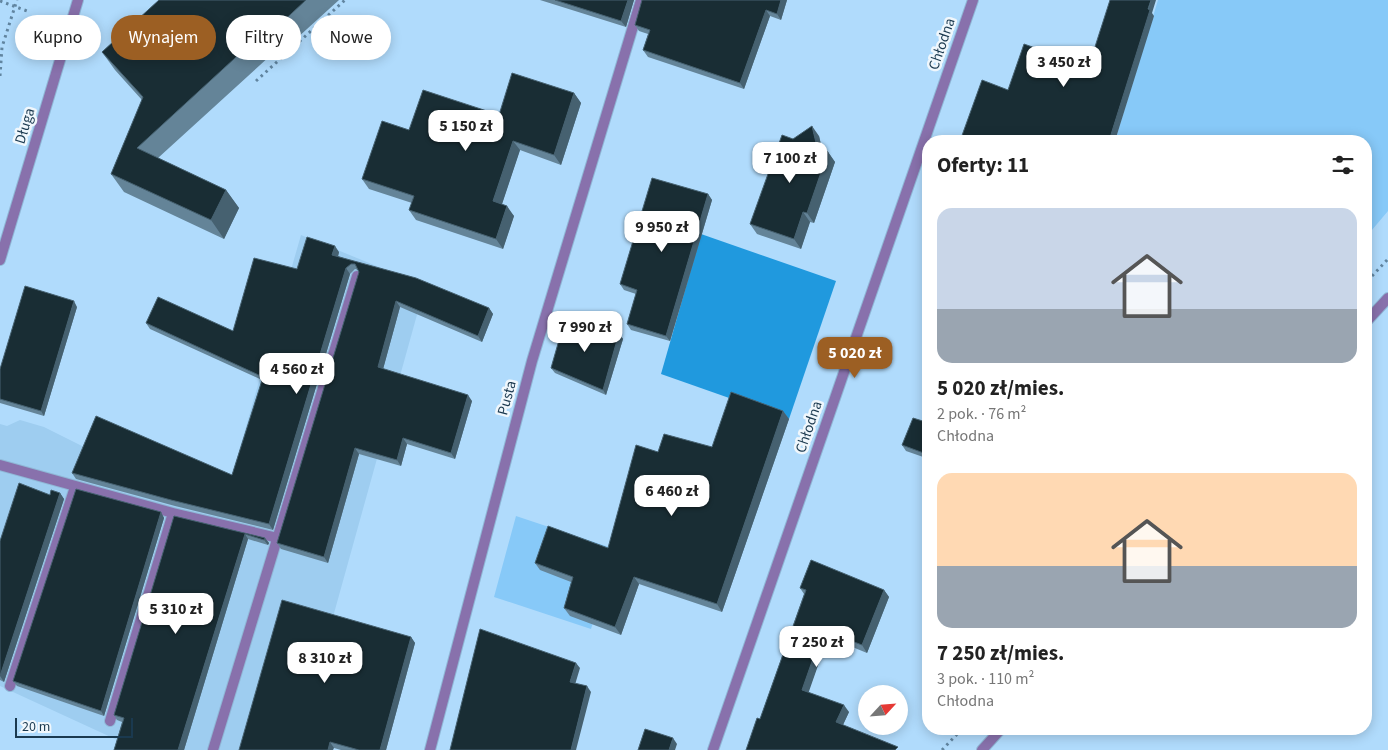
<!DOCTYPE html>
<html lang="pl">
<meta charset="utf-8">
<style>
:root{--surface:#fff;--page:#f6f6f6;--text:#222;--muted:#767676;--accent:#9c5f23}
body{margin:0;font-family:"Source Sans 3",sans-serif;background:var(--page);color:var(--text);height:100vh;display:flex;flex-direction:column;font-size:19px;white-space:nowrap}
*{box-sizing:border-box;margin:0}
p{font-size:16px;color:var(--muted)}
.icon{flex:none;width:28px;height:28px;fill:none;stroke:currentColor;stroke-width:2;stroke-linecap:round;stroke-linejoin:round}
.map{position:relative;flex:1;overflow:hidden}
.side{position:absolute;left:922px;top:135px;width:450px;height:600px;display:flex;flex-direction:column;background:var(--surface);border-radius:20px;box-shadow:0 2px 12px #0003}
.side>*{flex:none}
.guide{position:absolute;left:15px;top:15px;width:475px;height:45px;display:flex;gap:10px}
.needle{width:32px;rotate:64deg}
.controls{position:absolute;left:858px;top:685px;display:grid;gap:10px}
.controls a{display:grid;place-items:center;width:50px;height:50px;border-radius:50%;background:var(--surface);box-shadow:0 2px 12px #0003;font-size:25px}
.scale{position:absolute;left:15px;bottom:12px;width:118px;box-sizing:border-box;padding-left:5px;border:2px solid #1a394f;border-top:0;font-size:14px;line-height:18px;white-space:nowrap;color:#1a394f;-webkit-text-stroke:4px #f0f7fc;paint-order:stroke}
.price{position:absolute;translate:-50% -42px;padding:0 11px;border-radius:10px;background:#fff;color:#222;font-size:16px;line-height:32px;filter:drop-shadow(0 1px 2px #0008)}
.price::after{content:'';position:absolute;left:50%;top:30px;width:15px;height:11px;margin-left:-8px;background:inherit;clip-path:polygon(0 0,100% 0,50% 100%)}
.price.active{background:var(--accent);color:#fff}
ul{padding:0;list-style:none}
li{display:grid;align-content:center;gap:10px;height:265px;padding:0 15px}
li span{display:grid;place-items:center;height:155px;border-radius:15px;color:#555}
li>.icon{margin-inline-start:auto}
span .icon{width:90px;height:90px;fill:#fffc;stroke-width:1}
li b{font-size:21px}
h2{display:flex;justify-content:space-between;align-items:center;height:60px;padding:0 15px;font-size:21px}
.pill{padding:0 18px;border-radius:22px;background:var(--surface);box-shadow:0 2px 12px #0003;font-size:18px;line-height:45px}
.pill.active{background:var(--accent);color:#fff}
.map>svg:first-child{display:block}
.built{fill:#9ecdf0}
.green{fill:#87c9f8}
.forest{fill:#2099de}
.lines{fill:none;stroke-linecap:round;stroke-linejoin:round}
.service-casing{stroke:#8fb7d6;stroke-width:12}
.tertiary-casing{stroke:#8fb7d6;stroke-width:12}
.path{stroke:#6185a0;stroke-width:3;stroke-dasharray:2.5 4;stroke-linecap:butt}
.service{stroke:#8871ac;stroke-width:10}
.tertiary{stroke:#8871ac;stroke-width:10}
.wall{fill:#648498}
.shaded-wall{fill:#466170}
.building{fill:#192d34;stroke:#466170}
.labels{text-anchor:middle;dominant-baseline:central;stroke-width:5;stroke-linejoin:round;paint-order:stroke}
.street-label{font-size:15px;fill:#1a394f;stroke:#f0f7fc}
</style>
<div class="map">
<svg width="1388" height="750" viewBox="0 0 1388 750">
<rect width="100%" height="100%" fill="#b0dbfc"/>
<!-- built -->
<path class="built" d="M 301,235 L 425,286 L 296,750 L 139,750 L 0,686 L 0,424 L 7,426 L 20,420 L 44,427 L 88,449 L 231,479 Z"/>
<!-- green -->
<path class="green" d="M 1158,0 L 1388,0 L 1388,211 L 1366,237 L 1366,141 L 1115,141 Z
M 516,516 L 615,549 L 591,629 L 494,597 Z"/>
<!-- forest -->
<path class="forest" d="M 701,234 L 836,281 L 789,419 L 661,374 Z"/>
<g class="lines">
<defs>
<path id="service" d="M 0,465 L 173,513 L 278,538
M 10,686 L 75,487
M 110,721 L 173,513
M 213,750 L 357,276
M 430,750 L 532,361 L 641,0"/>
<path id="tertiary" d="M 0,260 L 78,0
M 1366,322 L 1388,298
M 713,750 L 973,0
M 982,750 L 1001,729"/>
</defs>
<!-- service casing -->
<use href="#service" class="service-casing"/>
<!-- tertiary casing -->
<use href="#tertiary" class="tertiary-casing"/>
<!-- path -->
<path class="path" d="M 0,1 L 27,11
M 0,76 L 2,47 L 17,0
M 256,81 L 345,0
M 1372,276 L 1388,259
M 942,750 L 962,729"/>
<!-- service -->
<use href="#service" class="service"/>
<!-- tertiary -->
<use href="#tertiary" class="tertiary"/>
</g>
<!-- wall -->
<path class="wall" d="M 159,0 L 339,0 L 275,58 L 271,55 L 158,158 L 226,190 L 239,208 L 224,239 L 124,192 L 111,174 L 142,100 L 115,70 L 102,52 Z
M 540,0 L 634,0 L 626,27 Z
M 787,0 L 781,20 L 770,16 L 744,89 L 648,57 L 643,50 L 648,34 L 639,31 L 635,25 Z
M 574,93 L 581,103 L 561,165 L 520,150 L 502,204 L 514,216 L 503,249 L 416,220 L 409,210 L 412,203 L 369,189 L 362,179 L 409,130 L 499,115 Z
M 819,136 L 822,149 L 828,152 L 835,162 L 814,223 L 810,222 L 801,249 L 757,234 L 750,224 L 793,139 Z
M 708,194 L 712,200 L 670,341 L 631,330 L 627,324 L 636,294 L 624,290 L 620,284 Z
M 339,252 L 338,256 L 489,308 L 493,314 L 482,342 L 400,307 L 383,369 L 472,401 L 455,459 L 407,444 L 401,466 L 359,454 L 328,563 L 281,549 L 277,543 L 359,272 L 358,270 L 355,269 L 350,274 L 273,530 L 175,506 L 76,479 L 72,473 L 232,475 L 262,380 L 150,329 L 146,323 L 233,331 L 297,269 Z
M 77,307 L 44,416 L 0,403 L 0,369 Z
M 619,333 L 623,339 L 606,395 L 555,373 L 551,368 Z
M 783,411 L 789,419 L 722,612 L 639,584 L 621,635 L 570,616 L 564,608 L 571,582 L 540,570 L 535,563 L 608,548 L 658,452 L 712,447 Z
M 929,423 L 929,459 L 906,451 L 902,445 Z
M 60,493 L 64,499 L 4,682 L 0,680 L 0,541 L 50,495 Z
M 161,512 L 164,518 L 104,716 L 17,686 L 13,681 Z
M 174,516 L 265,538 L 269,543 L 268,545 L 248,539 L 184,750 L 114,750 L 122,722 L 117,720 L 114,715 Z
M 800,588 L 884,590 L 889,597 L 867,653 L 828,637 L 808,692 L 849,712 L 843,725 L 760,719 L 804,594 Z
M 411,637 L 415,643 L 386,750 L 341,750 L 334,748 L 239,750 Z"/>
<!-- shaded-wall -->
<path class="shaded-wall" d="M 628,0 L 634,0 L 626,27 L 621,21 Z
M 781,0 L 787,0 L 781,20 L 777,14 Z
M 1151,0 L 1156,0 L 1152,13 L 1154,16 L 1115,141 L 1109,141 Z
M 766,10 L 770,16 L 744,89 L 740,83 Z
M 574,93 L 581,103 L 561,165 L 554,155 Z
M 812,126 L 819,136 L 824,157 L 817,147 Z
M 513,141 L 520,150 L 500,210 L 493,201 Z
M 828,152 L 835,162 L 814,223 L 807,213 Z
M 226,190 L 239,208 L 224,239 L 211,220 Z
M 708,194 L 712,200 L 670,341 L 666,336 Z
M 507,206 L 514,216 L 503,249 L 496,239 Z
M 803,212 L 810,222 L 801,249 L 794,239 Z
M 335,246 L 339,252 L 337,261 L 332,255 Z
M 346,268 L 350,274 L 273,530 L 269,524 Z
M 74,301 L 77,307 L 44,416 L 41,411 Z
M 396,301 L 400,307 L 382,373 L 378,367 Z
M 489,308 L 493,314 L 482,342 L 478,336 Z
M 619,333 L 623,339 L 606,395 L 603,390 Z
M 468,395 L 472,401 L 455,459 L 451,453 Z
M 783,411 L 789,419 L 722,612 L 717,604 Z
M 403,438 L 407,444 L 401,466 L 397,460 Z
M 355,448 L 359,454 L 328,563 L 324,557 Z
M 60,493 L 64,499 L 4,682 L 0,676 Z
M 161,512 L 164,518 L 104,716 L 101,711 Z
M 245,534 L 248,539 L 184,750 L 178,750 Z
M 265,538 L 269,543 L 268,545 L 264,540 Z
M 634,577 L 639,584 L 621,635 L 615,627 Z
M 884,590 L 889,597 L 867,653 L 862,645 Z
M 823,630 L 828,637 L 807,697 L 802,690 Z
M 411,637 L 415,643 L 386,750 L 380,750 Z
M 576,663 L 580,668 L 574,688 L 570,682 Z
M 587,686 L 591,692 L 576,750 L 571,750 Z
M 844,705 L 849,712 L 841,729 L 836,722 Z
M 673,738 L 677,744 L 675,750 L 669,750 Z
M 330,742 L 334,748 L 333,750 L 328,750 Z"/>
<!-- building -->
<path class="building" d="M 159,0 L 306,0 L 263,40 L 259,36 L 137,148 L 226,190 L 211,220 L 111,174 L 143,97 L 102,52 Z
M 555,0 L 628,0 L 621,21 Z
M 642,0 L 781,0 L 777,14 L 766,10 L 740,83 L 643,50 L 650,30 L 635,25 Z
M 1110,0 L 1151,0 L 1148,9 L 1150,10 L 1109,141 L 960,141 L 982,80 L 1008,90 L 1024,44 L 1083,65 L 1088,52 L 1093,53 Z
M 512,73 L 574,93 L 554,155 L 513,141 L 493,201 L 507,206 L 496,239 L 409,210 L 414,196 L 362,179 L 382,121 L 409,130 L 423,90 L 499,115 Z
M 812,126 L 817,147 L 828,152 L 807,213 L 803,212 L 794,239 L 750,224 L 782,135 L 793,139 Z
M 652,178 L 708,194 L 666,336 L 627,324 L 637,290 L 620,284 Z
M 307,237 L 335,246 L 332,255 L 416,278 L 489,308 L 478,336 L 396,301 L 378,367 L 468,395 L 451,453 L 403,438 L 397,460 L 355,448 L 324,557 L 277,543 L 359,272 L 355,264 L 351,264 L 346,268 L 269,524 L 171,500 L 72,473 L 96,416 L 232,475 L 263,377 L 146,323 L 158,297 L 233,331 L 254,258 L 297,269 Z
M 25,286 L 74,301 L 41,411 L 0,399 L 0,369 Z
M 565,319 L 619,333 L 603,390 L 551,368 Z
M 731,392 L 783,411 L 717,604 L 634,577 L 615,627 L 564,608 L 573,577 L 535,563 L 548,526 L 608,548 L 636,445 L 658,452 L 664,434 L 712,447 Z
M 913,418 L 929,423 L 929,455 L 902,445 Z
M 19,483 L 50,495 L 51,490 L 60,493 L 0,676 L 0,541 Z
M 76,489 L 161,512 L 101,711 L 13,681 Z
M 174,516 L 265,538 L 264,540 L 245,534 L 178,750 L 114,750 L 124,718 L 114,715 Z
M 811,560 L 884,590 L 862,645 L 823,630 L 802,690 L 844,705 L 836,722 L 898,747 L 895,750 L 746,750 L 757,718 L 760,719 L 806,590 L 800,588 Z
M 282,600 L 411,637 L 380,750 L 359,750 L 330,742 L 328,750 L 239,750 Z
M 480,629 L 576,663 L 570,682 L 587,686 L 571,750 L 450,750 Z
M 645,729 L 673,738 L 669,750 L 638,750 Z"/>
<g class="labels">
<!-- street labels -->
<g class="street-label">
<text transform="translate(942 44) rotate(-71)">Chłodna</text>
<text transform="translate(25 126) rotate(-73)">Długa</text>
<text transform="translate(507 398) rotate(-75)">Pusta</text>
<text transform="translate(809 427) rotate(-71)">Chłodna</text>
</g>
</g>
</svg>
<div class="controls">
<a><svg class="needle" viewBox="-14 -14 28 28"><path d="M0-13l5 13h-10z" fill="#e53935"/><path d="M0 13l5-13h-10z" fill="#767676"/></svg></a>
</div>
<div class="scale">20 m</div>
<b class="price" style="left:1064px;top:88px">3 450 zł</b>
<b class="price" style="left:466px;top:152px">5 150 zł</b>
<b class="price" style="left:790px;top:184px">7 100 zł</b>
<b class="price" style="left:662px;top:253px">9 950 zł</b>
<b class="price" style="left:585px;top:353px">7 990 zł</b>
<b class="price active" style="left:855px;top:379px">5 020 zł</b>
<b class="price" style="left:297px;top:395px">4 560 zł</b>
<b class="price" style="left:672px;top:517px">6 460 zł</b>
<b class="price" style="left:176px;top:635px">5 310 zł</b>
<b class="price" style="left:817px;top:668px">7 250 zł</b>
<b class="price" style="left:325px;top:684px">8 310 zł</b>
<div class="guide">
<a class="pill">Kupno</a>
<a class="pill active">Wynajem</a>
<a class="pill">Filtry</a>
<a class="pill">Nowe</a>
</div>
<section class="side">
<h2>Oferty: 11<svg class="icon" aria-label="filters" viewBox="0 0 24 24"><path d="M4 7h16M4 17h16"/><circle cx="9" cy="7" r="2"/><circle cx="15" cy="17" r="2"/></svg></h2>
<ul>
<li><span style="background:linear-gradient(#c9d6e8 65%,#9aa5b1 0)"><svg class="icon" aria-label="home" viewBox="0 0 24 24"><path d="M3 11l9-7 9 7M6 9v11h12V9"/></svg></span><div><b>5 020 zł/mies.</b><p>2 pok. · 76 m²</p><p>Chłodna</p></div></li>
<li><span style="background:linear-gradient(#ffd9b3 60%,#9aa5b1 0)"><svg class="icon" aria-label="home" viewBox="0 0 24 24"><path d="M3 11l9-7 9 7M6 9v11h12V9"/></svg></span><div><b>7 250 zł/mies.</b><p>3 pok. · 110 m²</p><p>Chłodna</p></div></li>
</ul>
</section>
</div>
